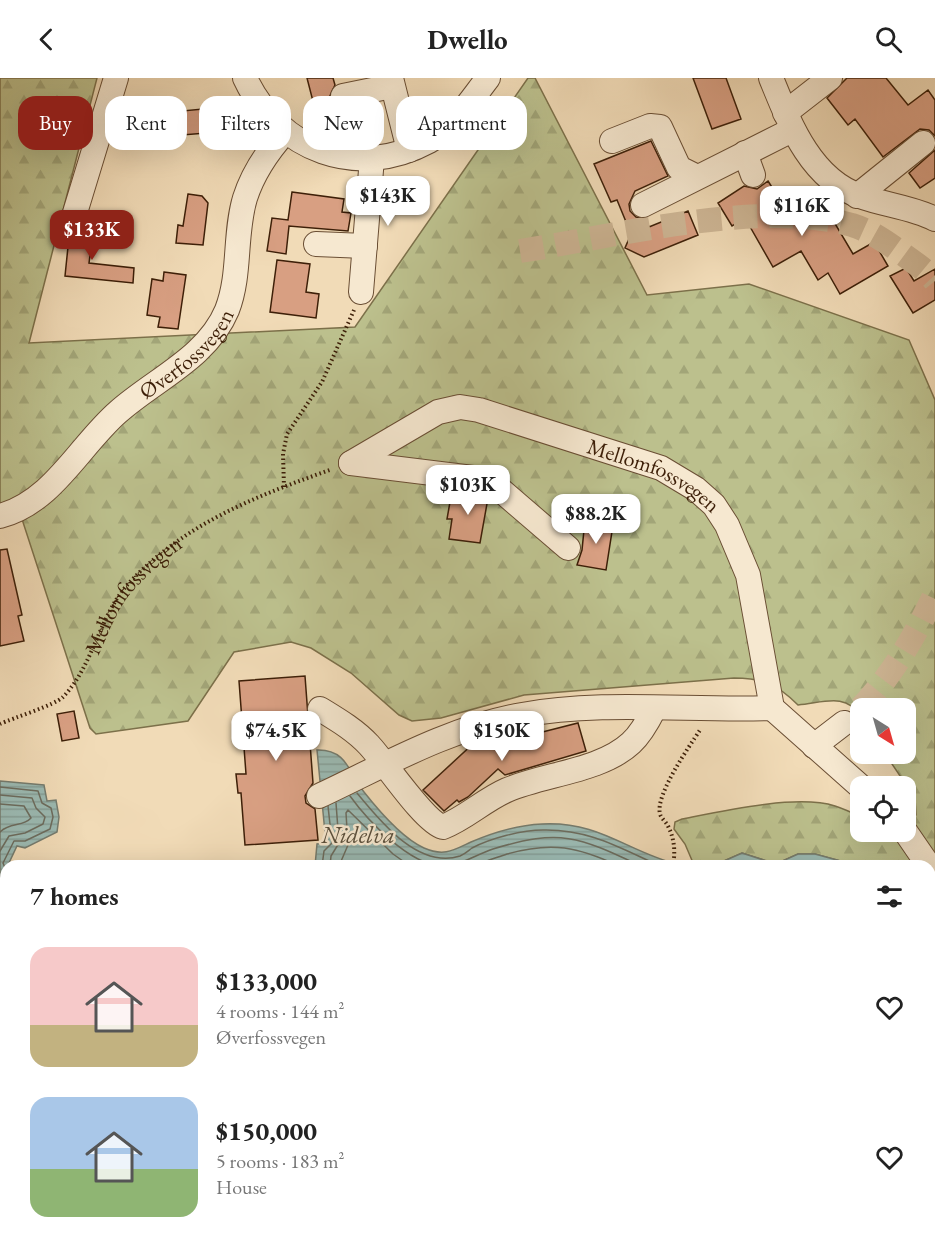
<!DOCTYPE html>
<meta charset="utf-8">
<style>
:root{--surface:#fff;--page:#f2f2f2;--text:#222;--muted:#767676;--accent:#8f2418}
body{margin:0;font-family:"EB Garamond",serif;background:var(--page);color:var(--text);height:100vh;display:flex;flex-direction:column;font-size:22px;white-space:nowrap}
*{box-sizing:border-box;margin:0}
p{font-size:20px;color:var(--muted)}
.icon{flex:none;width:33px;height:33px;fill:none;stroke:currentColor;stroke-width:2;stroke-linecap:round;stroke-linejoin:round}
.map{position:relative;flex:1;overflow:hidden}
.drawer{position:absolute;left:0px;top:782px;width:936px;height:386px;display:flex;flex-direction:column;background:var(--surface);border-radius:18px 18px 0 0;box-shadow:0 6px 24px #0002}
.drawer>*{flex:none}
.banner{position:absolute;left:18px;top:18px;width:600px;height:54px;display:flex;gap:12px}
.needle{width:39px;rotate:143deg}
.buttons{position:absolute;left:850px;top:620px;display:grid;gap:12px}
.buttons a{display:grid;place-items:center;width:66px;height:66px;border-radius:12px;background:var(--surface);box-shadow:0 6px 24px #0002;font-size:30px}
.price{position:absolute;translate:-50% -51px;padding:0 14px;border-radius:12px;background:#fff;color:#222;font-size:20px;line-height:39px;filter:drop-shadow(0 2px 3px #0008)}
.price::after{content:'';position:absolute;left:50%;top:36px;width:18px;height:14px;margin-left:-9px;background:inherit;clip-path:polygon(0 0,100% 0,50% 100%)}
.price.active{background:var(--accent);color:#fff}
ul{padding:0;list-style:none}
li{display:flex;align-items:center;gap:18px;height:150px;padding:0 30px}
li span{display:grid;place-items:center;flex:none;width:168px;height:120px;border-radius:18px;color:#555}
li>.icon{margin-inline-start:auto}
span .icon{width:72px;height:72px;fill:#fffc;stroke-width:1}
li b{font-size:26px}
h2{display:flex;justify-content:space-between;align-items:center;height:72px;padding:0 30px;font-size:26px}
.chip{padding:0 21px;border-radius:18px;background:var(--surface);box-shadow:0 6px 24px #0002;font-size:21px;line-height:54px}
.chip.active{background:var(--accent);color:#fff}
header{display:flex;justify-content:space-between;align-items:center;height:78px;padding:0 30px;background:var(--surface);font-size:27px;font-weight:700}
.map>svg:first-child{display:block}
.forest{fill:url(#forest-firs);stroke:#7c704a;stroke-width:1.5}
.park{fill:url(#park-tufts);stroke:#7c704a;stroke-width:1.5}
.water{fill:url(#water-rules);stroke:#757c6f;stroke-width:1.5}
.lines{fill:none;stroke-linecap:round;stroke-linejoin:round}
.shore{stroke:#6c6c5e;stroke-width:1.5}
.building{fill:#d89f82;stroke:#3d1f08;stroke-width:1.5}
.minor-tunnel{stroke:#cdb594;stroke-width:24;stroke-dasharray:24 12;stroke-linecap:butt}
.minor-casing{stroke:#6a4e34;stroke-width:26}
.path{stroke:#3d1f08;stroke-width:4;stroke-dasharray:1.5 3;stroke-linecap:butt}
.minor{stroke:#f6e8d0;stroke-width:24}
.labels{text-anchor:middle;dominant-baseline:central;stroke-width:5;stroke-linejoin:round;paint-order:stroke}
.street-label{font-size:22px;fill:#3d1f08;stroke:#f6e8d0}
.water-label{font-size:24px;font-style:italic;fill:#594e3b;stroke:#f6e8d0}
</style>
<header><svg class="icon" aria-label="back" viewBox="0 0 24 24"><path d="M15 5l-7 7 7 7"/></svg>Dwello<svg class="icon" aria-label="search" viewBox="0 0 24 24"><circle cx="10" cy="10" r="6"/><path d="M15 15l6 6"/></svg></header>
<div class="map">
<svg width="935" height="1166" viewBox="0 0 935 1166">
<defs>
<pattern id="forest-firs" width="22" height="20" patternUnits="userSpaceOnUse" patternTransform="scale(1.5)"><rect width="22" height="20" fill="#bcc08d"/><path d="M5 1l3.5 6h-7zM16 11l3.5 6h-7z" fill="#a2a578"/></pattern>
<pattern id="park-tufts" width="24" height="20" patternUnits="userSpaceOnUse" patternTransform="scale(1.5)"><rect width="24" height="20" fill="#bcc08d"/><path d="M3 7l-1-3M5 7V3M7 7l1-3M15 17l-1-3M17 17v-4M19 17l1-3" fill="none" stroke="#a2a578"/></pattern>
<pattern id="water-rules" width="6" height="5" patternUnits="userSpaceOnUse" patternTransform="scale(1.5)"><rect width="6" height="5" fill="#9bbab3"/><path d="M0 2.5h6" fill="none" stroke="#869f98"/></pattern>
</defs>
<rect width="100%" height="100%" fill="#f1dbb7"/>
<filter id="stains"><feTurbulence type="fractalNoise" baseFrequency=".00333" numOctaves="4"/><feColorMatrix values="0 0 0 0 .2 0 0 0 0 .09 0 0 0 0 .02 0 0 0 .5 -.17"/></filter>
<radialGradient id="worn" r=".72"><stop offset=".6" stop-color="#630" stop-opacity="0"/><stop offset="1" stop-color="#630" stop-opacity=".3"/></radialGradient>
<!-- forest -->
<path class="forest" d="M 0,0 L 97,0 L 29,265 L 355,249 L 528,0 L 535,0 L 647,217 L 749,206 L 909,262 L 935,322 L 935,943 L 930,928 L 930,788 L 855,787 L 815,776 L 798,776 L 776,786 L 742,775 L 715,787 L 694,787 L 685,766 L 674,751 L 675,744 L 682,741 C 722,733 797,716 835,728 C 844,731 853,735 861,739 L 861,753 L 896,754 L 916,737 L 915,720 L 890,683 L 879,675 L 906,675 L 906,630 L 861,630 L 861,638 C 845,614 823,625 798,627 C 777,606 763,600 734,600 L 524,617 L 441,640 L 412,643 L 399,637 L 351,595 L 311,570 L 291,564 L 234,574 L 188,643 L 96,656 L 90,650 L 21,438 L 0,440 Z"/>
<!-- park -->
<path class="park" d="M 214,1161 L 436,1161 L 445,1166 L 213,1166 Z"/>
<!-- water -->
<path class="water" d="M 317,672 C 347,671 349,695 364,714 C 379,733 402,760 424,770 C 444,779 454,772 471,764 C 492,755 519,747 542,746 C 601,743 627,774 680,787 L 315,788 L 317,766 L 326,765 Z
M 0,703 L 44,707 L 47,723 L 56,722 L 59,739 L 57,754 L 25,770 L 17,768 L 8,787 L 6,788 L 6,850 L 0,858 Z
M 742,775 L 776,786 L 798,776 L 815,776 L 855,787 L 715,787 Z
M 930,928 L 935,943 L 935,1166 L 429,1165 L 429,1161 L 930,1161 Z
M 6,972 L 6,1161 L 14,1161 L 14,1166 L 0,1166 L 0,976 Z"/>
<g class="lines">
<!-- shore -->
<path class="shore" d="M 0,709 L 38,713 L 42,725 L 51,730 L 53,739 L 50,751 L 25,763 L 14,763 L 3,785 L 6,792
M 357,715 C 381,744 418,791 460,778 C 465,776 468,773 472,770 C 491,760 522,752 543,752 C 589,751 620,770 660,788
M 0,717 L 32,720 L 36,730 L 45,739 L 43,746 L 25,755 L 9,758 L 0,773
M 350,718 C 368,743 409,786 441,788
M 0,726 L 24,728 L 31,740 C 23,749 10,744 0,754
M 322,788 L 324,773 L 332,765 L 328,728
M 330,788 L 331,778 L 339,765 L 336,725
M 339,788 L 348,767 L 346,735 L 348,732 L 393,776 L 410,788
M 450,788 C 466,784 478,776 493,771 C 561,750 579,759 641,788
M 477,788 C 485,782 497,780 507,776 C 552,763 578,769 619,788"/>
</g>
<!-- building -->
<path class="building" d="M 307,0 L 333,0 L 335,7 L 329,20 L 336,30 L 316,35 Z
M 693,0 L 726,0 L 741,41 L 712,51 Z
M 847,0 L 886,0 L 908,27 L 928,12 L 935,22 L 935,58 L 929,52 L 920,51 L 883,79 L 855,41 L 848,47 L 827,20 Z
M 171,23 L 172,34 L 224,29 L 228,56 L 206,59 L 206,55 L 145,60 L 141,25 Z
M 651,63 L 668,98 L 635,113 L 629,126 L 630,133 L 636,139 L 646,141 L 649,149 L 688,133 L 698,157 L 644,179 L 625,170 L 631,156 L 617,122 L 611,124 L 594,86 Z
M 935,72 L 935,100 L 920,110 L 909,95 Z
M 768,103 L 794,144 L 824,127 L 853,176 L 874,164 L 888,188 L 840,216 L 828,195 L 818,202 L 801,173 L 773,189 L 745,140 L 732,148 L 718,125 L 744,108 L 757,111 Z
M 292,114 L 344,121 L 342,134 L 351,135 L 348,153 L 289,148 L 286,176 L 267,173 L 272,140 L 288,142 Z
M 188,116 L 202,118 L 208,125 L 203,167 L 176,165 L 178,147 L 183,148 Z
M 84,147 L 94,148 L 89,185 L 134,190 L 133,205 L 65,198 L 69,159 L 76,159 L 76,152 Z
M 277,182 L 310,186 L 306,214 L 319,216 L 316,240 L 270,234 Z
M 906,190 L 914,203 L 935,191 L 935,222 L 913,235 L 890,198 Z
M 164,194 L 186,197 L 178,251 L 158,249 L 160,239 L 147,237 L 152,201 L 163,203 Z
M 457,412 L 483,416 L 488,420 L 480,465 L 449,461 L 452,441 L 447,441 L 450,424 L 455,425 Z
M 585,442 L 613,447 L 606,492 L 577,487 L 582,472 Z
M 7,471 L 22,537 L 18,538 L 24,563 L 0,568 L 0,472 Z
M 305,598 L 313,705 L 305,718 L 306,725 L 315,731 L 318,762 L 245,767 L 241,715 L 238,715 L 236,696 L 246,696 L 239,603 Z
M 74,633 L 79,660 L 62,663 L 57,636 Z
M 578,645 L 586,673 L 505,697 L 498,691 L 468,719 L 459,724 L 457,722 L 444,733 L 423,712 L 475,664 L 481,662 L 487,668 Z"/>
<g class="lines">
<!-- minor-tunnel -->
<path class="minor-tunnel" d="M 520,173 C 617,158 758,121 852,147 C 871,153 888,165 904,177 C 915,185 926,192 935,203
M 861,630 C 893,596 915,558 935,516"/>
<defs>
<g id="minor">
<path d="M 245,0 C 279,73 357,102 429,63 C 454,49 471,22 488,0"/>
<path d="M 391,0 L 409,72"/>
<path d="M 771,0 C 789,44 810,101 860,118 C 884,127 912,129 935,141"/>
<path d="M 343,18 L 392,8"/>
<path d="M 785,35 L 830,0"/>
<path d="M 612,63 L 650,48 L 660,49 L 679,90 L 695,98"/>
<path d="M 745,75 L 753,97"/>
<path d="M 857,118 L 923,65"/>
<path d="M 643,127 L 792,52"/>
<path d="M 74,138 L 116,0"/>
<path d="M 316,166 L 365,168"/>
<path d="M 361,214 L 372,80"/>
<path id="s2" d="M 351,385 L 438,334 L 460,329 L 479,332 L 661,390 L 696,411 L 714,427 L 727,447 L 748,497 L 772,630 L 861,709"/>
<path d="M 351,385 L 489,402 L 568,470"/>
<path id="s3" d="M 0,438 C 53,424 79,368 118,334 C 155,301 207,280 227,232 C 241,196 234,156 245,120 C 253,95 268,73 285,54"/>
<path d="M 320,631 C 338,642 355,652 369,667 C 385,684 424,744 443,749 C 466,740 484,722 507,712 C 544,696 601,693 631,665 C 641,656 648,643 654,631"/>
<path d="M 814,668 L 844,645"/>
<path d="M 319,718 C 385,687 449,650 522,637 C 601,622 691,633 772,630"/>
<path d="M 905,753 L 929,788"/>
<path d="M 0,991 L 6,1001"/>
<path d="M 81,1166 L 81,1161"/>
</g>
</defs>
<!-- minor casing -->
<use href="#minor" class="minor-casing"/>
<!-- path -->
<g class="path">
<path d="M 284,409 L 283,376 L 287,356 L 322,304 L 354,232"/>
<path id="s1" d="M 0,646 C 13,640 55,627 63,619 C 94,587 99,537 129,505 C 184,446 256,418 330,392"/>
<path d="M 674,780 C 675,768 673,758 668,748 C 666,744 661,740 660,736 C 655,717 689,669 700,652"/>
<path d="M 404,1161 L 411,1162 L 414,1166"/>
<path d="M 27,1166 L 29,1161"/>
</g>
<!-- minor -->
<use href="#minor" class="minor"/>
</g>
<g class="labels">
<!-- street labels -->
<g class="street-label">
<text stroke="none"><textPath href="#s3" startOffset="250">Øverfossvegen</textPath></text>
<text stroke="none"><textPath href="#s2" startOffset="330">Mellomfossvegen</textPath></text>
<text stroke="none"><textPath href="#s1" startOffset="194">Mellomfossvegen</textPath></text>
</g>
<!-- water labels -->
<g class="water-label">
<text x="358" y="756">Nidelva</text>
</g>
</g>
<rect width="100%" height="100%" filter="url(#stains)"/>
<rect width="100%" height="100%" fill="url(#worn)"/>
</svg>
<div class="buttons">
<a><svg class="needle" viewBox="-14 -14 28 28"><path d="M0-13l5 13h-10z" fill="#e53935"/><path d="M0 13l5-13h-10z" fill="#767676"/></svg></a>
<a><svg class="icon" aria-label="locate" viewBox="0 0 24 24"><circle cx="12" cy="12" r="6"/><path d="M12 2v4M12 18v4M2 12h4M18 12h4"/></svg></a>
</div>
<b class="price" style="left:388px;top:149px">$143K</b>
<b class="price" style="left:802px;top:159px">$116K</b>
<b class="price active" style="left:92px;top:183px">$133K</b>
<b class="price" style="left:468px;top:438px">$103K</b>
<b class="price" style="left:596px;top:467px">$88.2K</b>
<b class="price" style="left:276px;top:684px">$74.5K</b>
<b class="price" style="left:502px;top:684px">$150K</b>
<div class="banner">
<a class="chip active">Buy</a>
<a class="chip">Rent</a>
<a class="chip">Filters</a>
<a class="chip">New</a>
<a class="chip">Apartment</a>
</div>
<section class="drawer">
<h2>7 homes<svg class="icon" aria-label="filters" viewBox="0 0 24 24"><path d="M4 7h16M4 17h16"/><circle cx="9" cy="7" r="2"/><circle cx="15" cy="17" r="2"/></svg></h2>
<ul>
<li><span style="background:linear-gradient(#f6c9c9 65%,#c2b280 0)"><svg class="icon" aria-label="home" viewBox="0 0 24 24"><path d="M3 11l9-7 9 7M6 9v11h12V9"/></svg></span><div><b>$133,000</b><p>4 rooms · 144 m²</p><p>Øverfossvegen</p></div><svg class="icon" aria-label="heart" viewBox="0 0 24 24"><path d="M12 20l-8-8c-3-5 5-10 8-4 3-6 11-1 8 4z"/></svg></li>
<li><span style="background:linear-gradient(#a9c7e8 60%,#8fb573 0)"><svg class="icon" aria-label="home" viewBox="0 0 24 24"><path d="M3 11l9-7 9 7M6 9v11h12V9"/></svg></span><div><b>$150,000</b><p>5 rooms · 183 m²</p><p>House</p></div><svg class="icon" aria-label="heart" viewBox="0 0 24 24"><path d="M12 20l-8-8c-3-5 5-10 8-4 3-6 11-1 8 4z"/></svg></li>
</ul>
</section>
</div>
